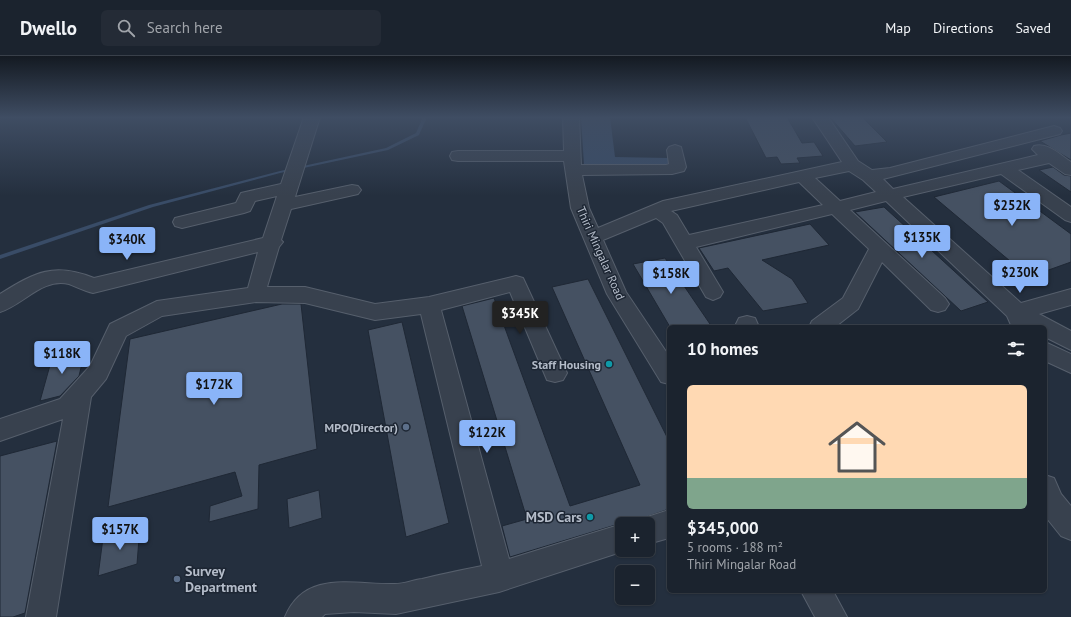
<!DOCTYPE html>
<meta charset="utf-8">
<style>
:root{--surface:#1b232e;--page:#242b36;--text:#f1f3f6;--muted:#a0a4aa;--line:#39404a;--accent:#8ab4f8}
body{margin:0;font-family:"PT Sans",sans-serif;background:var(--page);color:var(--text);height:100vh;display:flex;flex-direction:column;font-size:15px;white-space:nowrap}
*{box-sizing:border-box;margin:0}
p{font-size:13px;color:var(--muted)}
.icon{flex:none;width:22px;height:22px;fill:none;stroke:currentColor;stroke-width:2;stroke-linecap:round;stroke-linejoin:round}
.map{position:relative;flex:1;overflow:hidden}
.side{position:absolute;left:667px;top:269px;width:380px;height:268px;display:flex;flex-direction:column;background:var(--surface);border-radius:6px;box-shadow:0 1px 3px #0004,0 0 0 1px var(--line)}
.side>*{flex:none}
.fabs{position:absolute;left:615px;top:461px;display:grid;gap:8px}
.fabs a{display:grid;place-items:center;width:40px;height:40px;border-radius:6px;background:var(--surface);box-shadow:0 1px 3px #0004,0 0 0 1px var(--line);font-size:20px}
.price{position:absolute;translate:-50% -34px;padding:0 9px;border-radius:4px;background:var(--accent);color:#111;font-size:13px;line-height:26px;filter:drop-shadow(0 1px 2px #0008)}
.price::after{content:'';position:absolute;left:50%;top:24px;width:12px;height:9px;margin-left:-6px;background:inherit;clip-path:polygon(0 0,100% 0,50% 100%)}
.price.active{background:#222;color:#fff}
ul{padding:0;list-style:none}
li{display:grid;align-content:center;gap:8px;height:212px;padding:0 20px}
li+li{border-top:1px solid var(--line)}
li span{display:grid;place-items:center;height:124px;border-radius:6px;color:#555}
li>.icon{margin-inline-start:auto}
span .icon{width:72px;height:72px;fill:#fffc;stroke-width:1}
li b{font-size:17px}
h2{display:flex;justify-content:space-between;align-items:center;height:48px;padding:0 20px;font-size:17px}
header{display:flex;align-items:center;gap:24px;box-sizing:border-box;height:56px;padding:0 20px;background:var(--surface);border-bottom:1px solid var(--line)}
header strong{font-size:19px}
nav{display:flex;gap:22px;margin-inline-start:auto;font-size:14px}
.search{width:280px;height:36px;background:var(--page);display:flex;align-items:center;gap:10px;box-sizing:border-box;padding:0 14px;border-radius:6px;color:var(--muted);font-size:15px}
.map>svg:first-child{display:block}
.water{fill:#394c67}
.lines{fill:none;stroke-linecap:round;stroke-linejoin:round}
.stream{fill:#394c67;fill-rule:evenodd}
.building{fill:#455162;stroke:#1f2835}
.minor-casing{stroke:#565f6c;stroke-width:2}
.minor{fill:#38414e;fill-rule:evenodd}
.culture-dot{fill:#0f9aa8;stroke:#1d2633;stroke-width:1.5}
.service-dot{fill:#5c6f8a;stroke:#1d2633;stroke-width:1.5}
.labels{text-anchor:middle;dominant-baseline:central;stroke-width:3;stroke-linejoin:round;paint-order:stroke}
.street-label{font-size:12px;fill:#b4bcc9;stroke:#1d2633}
.poi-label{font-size:12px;font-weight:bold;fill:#b4bcc9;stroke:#1d2633;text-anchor:end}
.near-poi-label{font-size:14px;font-weight:bold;fill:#b4bcc9;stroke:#1d2633;text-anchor:end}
</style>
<header>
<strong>Dwello</strong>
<div class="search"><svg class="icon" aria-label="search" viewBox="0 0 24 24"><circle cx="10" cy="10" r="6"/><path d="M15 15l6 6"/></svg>Search here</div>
<nav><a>Map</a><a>Directions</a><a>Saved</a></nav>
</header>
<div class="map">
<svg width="1071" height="561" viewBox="0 0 1071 561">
<rect width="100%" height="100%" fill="#242f3e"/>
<!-- water -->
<path class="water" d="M 581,61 L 610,61 L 615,101 L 669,102 L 670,110 L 584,109 Z"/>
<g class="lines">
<!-- stream -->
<path class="stream" d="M 423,61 L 427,61 L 419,79 L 388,94 L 280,117 L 153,151 L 0,203 L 0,199 L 149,149 L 280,115 L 386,92 L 416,77 Z"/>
</g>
<!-- building -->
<path class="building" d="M 745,61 L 787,61 L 802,87 L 814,86 L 823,100 L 797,102 L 800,107 L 781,108 L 777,101 L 766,102 Z
M 830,61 L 862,61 L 887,86 L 855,90 Z
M 1071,77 L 1071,104 L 1040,85 L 1061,79 Z
M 1053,111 L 1064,119 L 1071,120 L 1071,136 L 1039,114 Z
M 999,125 L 1071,178 L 1071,206 L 1029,221 L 934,141 Z
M 884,151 L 988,246 L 961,255 L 855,156 Z
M 810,168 L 829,189 L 762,204 L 792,223 L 808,247 L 763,255 L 728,212 L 714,215 L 699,192 Z
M 665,202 L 712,271 L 670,271 L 633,208 Z
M 588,223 L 669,385 L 669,453 L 626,468 L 622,467 L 510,501 L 502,470 L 527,463 L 462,250 L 494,242 L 570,450 L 640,429 L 552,231 Z
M 282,248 L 301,248 L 317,393 L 259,409 L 258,453 L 209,466 L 210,450 L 242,440 L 235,416 L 108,451 L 130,283 Z
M 402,266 L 449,467 L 406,481 L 368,274 Z
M 85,295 L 79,320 L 60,340 L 40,345 L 52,302 Z
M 57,385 L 25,557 L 13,561 L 0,561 L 0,400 Z
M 319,434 L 322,462 L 289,472 L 287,443 Z
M 140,470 L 137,508 L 98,520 L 103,482 Z"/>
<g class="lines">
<defs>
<path id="minor" d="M 304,61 L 320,61 L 295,141 L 352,129 L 358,130 L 361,134 L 358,138 L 291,153 L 281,184 L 283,186 L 279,191 L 267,231 L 305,231 L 375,248 L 429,241 L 516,220 L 523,222 L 567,317 L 563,324 L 555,326 L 547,324 L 510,236 L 441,254 L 509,503 L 622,468 L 622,494 L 627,494 L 499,536 L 396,558 L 354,556 L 325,558 L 322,561 L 285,561 C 305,513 354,529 395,528 C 404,528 413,524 422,523 C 442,518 462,514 482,510 L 421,258 L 375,264 L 305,247 L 256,246 L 162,260 L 126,280 L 106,323 L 91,341 L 56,561 L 26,561 L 63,363 L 0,385 L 0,363 L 60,343 L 90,310 L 110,268 L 157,245 L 248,232 L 258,196 L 93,237 C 85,235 77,231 69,228 C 43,221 23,249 0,256 L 0,238 C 35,216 54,206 94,222 L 263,182 L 277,140 L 255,145 L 250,155 L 244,157 L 182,172 L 175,170 L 173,166 L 175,162 L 236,147 L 241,137 L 281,128 Z
M 563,61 L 579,61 L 581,109 L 666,109 L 669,108 L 667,94 L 669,91 L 675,89 L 681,91 L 686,111 L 684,115 L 672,118 L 582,119 L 589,152 L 598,172 L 663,145 L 842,106 L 812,61 L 828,61 L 858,105 L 872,114 L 890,112 L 1054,70 L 1060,72 L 1062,75 L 1060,78 L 883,123 L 893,133 L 1038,99 L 1032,93 L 1034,90 C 1048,86 1060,99 1071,106 L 1071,119 L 1065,118 L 1049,107 L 1018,114 L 1071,151 L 1071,166 L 1065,164 L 1001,118 L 903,141 L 1021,247 L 1071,233 L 1071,249 L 1039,258 L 1071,275 L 1071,294 L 1045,281 L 1045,271 C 1034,271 1022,272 1011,269 L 1007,260 L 886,145 L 850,154 L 945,242 L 949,248 L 945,254 L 938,256 L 931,254 L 882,206 L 858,253 L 835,271 L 809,271 L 812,265 L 843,242 L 869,193 L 832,158 L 696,191 L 723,236 L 720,241 L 713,244 L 706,241 L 663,167 L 656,162 L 603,184 L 626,236 L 669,300 L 669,328 L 661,326 L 607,238 L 571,152 L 564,105 L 458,105 L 452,104 L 450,100 L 452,96 L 458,95 L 564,95 ZM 849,115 L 863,124 L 876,136 L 840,145 L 815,122 ZM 799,126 L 823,149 L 689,179 L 677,159 L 671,155 Z
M 747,260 L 755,262 L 759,271 L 737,271 L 736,268 L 739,262 Z
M 1045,286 L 1071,298 L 1071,317 L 1045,305 Z
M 1045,419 L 1054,422 L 1061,438 L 1071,450 L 1071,484 L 1061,480 L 1045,460 Z
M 669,454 L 669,482 L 648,488 L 648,468 L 637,468 L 638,464 Z
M 801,535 L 833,535 L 847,561 L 815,561 Z"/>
</defs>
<!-- minor casing -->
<use href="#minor" class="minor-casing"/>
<!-- minor -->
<use href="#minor" class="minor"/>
</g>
<!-- sky -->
<linearGradient id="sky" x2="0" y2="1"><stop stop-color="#141a22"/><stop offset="0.44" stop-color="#3f4d63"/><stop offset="1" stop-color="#3f4d63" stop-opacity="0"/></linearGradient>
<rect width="1071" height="140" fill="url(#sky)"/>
<!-- markers -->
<g class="culture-dot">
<circle cx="609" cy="308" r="4"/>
<circle cx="590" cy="461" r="4"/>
</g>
<g class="service-dot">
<circle cx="406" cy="371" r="4"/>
<circle cx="177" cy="523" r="4"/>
</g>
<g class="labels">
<!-- street labels -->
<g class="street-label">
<text transform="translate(601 197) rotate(66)">Thiri Mingalar Road</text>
</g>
<!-- poi labels -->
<g class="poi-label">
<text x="601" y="308">Staff Housing</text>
<text x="398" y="371">MPO(Director)</text>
</g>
<!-- near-poi labels -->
<g class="near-poi-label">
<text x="582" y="461">MSD Cars</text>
<text x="185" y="515" text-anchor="start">Survey<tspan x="185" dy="16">Department</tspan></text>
</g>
</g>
</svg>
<div class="fabs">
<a>+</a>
<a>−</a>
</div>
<b class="price" style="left:1012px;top:171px">$252K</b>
<b class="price" style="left:922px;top:203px">$135K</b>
<b class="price" style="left:127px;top:205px">$340K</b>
<b class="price" style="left:1020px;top:238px">$230K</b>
<b class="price" style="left:671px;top:239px">$158K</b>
<b class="price active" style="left:520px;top:279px">$345K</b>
<b class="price" style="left:62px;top:319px">$118K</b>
<b class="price" style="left:214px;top:350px">$172K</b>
<b class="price" style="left:487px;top:398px">$122K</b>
<b class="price" style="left:120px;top:495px">$157K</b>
<section class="side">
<h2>10 homes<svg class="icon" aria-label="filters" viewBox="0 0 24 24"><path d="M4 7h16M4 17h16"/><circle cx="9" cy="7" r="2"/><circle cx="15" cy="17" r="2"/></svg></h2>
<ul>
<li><span style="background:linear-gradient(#ffd9b3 75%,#7fa58c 0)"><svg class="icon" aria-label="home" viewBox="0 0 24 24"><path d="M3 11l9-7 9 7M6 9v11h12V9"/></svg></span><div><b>$345,000</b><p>5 rooms · 188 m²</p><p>Thiri Mingalar Road</p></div></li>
</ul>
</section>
</div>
